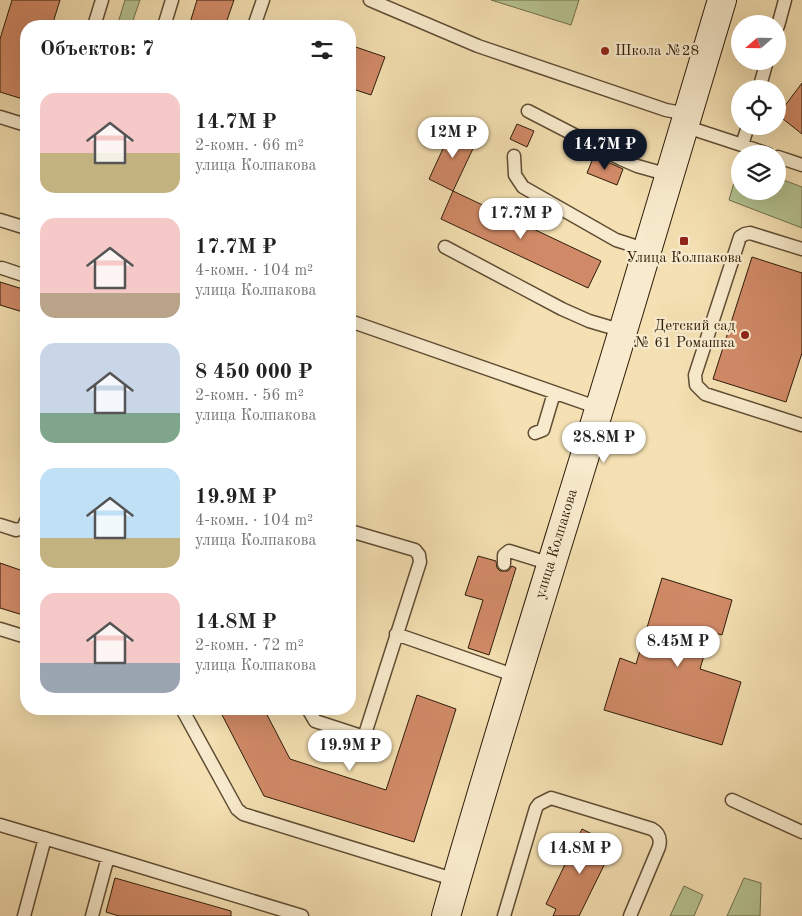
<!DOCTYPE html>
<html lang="ru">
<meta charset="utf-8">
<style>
:root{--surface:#fff;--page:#f6f6f6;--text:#222;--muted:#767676;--accent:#111827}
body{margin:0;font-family:"Old Standard TT",serif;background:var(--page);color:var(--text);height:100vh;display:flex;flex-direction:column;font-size:19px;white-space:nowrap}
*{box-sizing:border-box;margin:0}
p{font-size:16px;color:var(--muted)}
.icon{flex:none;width:28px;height:28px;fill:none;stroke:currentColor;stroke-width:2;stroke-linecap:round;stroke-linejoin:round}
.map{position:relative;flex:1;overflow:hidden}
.sheet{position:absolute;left:20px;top:20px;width:336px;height:695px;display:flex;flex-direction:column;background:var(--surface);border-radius:20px;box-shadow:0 5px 20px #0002}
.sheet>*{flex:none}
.needle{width:32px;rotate:250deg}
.fabs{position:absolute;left:731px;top:15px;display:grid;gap:10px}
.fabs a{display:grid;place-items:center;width:55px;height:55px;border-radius:50%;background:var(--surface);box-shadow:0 5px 20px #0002;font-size:25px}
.price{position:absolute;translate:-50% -42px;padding:0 11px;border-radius:18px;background:#fff;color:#222;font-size:16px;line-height:32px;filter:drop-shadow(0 1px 2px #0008)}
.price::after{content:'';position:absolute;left:50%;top:30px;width:15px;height:11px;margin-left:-8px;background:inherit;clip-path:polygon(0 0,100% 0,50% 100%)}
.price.current{background:var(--accent);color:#fff}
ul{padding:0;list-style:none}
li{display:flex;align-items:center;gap:15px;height:125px;padding:0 20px}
li span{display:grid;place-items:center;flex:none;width:140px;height:100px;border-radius:15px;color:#555}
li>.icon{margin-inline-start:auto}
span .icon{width:60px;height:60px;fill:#fffc;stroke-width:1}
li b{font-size:21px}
h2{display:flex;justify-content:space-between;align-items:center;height:60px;padding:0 20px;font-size:21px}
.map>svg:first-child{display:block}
.green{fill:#b6c390;stroke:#72704d}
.building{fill:#d18a67;stroke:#2e1c0a}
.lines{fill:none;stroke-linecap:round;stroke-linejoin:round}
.lane-casing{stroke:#604d34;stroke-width:15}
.secondary-casing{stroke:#2e1c0a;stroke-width:30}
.lane{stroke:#f8ebcd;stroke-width:12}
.secondary{stroke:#f8ebcd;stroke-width:28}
.poi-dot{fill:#8f2418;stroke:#f8ebcd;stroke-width:2}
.labels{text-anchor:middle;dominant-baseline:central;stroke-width:4.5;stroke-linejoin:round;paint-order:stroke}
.poi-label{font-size:15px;fill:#2e1c0a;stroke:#f8ebcd;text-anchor:start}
.street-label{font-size:15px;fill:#2e1c0a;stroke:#f8ebcd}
</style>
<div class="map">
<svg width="802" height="916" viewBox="0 0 802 916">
<rect width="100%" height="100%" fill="#f4e0b2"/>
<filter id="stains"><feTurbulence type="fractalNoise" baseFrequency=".004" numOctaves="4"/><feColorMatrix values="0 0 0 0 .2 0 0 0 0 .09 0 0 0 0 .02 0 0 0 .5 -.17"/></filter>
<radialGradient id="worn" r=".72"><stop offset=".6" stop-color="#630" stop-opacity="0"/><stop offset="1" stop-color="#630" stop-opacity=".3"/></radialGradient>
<!-- green -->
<path class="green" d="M 125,0 L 140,0 L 131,26 L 117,26 Z
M 491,0 L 579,0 L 571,25 Z
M 739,165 L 740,191 L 778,191 L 778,178 L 802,187 L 802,228 L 729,200 Z
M 744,878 L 761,883 L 760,916 L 727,916 Z
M 684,886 L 703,895 L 694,916 L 670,916 Z"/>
<!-- building -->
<path class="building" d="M 12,0 L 60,0 L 52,26 L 26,26 L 26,100 L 0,92 L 0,39 Z
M 197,0 L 234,0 L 225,26 L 189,26 Z
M 350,45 L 385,57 L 371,95 L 350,88 Z
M 802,83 L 802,134 L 778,115 Z
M 517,124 L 534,131 L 527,147 L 510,139 Z
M 453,127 L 478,138 L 453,191 L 429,179 Z
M 594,156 L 623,169 L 617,185 L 587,173 Z
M 453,191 L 601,261 L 588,288 L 441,219 Z
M 752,257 L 802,273 L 802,353 L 786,402 L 713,379 Z
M 0,282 L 26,290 L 26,313 L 0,305 Z
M 478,556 L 496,561 L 497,568 L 500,571 L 508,571 L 512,566 L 516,568 L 489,655 L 468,648 L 483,600 L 465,595 Z
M 0,563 L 26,572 L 26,616 L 0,608 Z
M 662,578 L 732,600 L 722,635 L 711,632 L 700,669 L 741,682 L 722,745 L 604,710 L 620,658 L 636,664 Z
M 417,695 L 456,709 L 414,842 L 264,796 L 219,709 L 264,709 L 290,759 L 386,790 Z
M 582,829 L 614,845 L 579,916 L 553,916 L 556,909 L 546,904 Z
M 115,878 L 231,911 L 231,916 L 119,916 L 106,912 Z"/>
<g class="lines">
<defs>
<path id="lane" d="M 370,0 L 478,46 L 666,110 L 687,114
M 94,26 L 102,0
M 164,26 L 172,0
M 254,26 L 263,0
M 778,26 L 785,0
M 759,89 L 767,61
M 528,111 L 621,159 L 637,166 L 669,175
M 0,117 L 26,125
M 684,126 L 742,145
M 748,126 L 742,145 L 768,154
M 514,156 L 515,175 L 523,187 L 616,240 L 647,250
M 778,157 L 802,165
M 0,220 L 26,228
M 445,247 L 562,309 L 589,321 L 623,331
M 802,249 L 750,233 L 745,234 L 740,237 L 695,375 L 696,385 L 705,394 L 802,425
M 2,268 L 26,276
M 350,321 L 599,408
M 535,433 L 543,430 L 554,393
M 0,525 L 16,530 L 23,528 L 26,521
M 504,564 L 504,555 L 509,551 L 551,564
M 0,629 L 26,637
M 396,634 L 516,676
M 182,709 L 237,809 L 243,814 L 456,880
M 308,709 L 315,721 L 358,735 L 365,734 L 420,562 L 419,555 L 415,550 L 350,531
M 732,800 L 802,832
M 0,825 L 108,857
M 24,916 L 45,838
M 92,916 L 108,857 L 302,916
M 504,916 L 536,808 L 539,804 L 551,798 L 652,829 C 659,833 661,839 659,847 L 630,916"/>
<path id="secondary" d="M 446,916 C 504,711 570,508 631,304 C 662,203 691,101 722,0"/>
</defs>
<!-- lane casing -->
<use href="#lane" class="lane-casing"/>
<!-- secondary casing -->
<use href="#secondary" class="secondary-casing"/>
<!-- lane -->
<use href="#lane" class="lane"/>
<!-- secondary -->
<use href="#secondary" class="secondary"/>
</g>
<!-- markers -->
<g class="poi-dot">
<circle cx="605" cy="51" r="5"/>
<rect x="679" y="236" width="10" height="10" rx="2.5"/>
<circle cx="745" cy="335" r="5"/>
</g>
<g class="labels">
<!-- poi labels -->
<g class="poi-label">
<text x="615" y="51">Школа №28</text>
<text x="684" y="258" text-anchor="middle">Улица Колпакова</text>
<text x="735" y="326" text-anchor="end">Детский сад<tspan x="735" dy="17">№ 61 Ромашка</tspan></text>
</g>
<!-- street labels -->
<g class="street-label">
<text transform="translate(557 544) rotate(-73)">улица Колпакова</text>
</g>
</g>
<rect width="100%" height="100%" filter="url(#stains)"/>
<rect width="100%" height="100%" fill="url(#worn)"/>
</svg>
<div class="fabs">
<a><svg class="needle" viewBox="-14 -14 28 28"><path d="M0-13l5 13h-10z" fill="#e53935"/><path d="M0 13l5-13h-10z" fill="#767676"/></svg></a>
<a><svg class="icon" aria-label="locate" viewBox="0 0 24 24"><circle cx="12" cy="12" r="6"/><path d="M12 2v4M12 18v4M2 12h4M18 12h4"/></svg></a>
<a><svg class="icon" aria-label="layers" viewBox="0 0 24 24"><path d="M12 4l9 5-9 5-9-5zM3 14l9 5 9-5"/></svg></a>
</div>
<b class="price" style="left:453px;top:159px">12M ₽</b>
<b class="price current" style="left:605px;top:171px">14.7M ₽</b>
<b class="price" style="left:521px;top:240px">17.7M ₽</b>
<b class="price" style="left:604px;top:464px">28.8M ₽</b>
<b class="price" style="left:678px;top:668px">8.45M ₽</b>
<b class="price" style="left:350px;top:772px">19.9M ₽</b>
<b class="price" style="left:580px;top:875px">14.8M ₽</b>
<section class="sheet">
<h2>Объектов: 7<svg class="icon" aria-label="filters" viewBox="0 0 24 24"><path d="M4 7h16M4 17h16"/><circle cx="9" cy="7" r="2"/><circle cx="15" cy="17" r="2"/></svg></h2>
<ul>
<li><span style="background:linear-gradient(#f6c9c9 60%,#c2b280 0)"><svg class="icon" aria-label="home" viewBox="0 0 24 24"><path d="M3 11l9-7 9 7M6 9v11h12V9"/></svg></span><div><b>14.7M ₽</b><p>2-комн. · 66 m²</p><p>улица Колпакова</p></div></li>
<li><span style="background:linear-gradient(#f6c9c9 75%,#b9a48a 0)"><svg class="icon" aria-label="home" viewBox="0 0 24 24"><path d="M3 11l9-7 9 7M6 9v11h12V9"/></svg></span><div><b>17.7M ₽</b><p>4-комн. · 104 m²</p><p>улица Колпакова</p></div></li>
<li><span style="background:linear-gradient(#c9d6e8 70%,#7fa58c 0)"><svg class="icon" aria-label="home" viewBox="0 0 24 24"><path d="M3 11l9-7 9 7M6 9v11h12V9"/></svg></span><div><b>8 450 000 ₽</b><p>2-комн. · 56 m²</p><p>улица Колпакова</p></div></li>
<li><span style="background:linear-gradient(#bfe0f5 70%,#c2b280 0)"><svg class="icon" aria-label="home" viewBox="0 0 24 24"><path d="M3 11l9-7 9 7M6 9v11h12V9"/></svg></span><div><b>19.9M ₽</b><p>4-комн. · 104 m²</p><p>улица Колпакова</p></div></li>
<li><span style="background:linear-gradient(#f6c9c9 70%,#9aa5b1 0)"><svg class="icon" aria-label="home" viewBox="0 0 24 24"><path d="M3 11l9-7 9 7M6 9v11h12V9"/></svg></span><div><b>14.8M ₽</b><p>2-комн. · 72 m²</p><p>улица Колпакова</p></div></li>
</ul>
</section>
</div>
